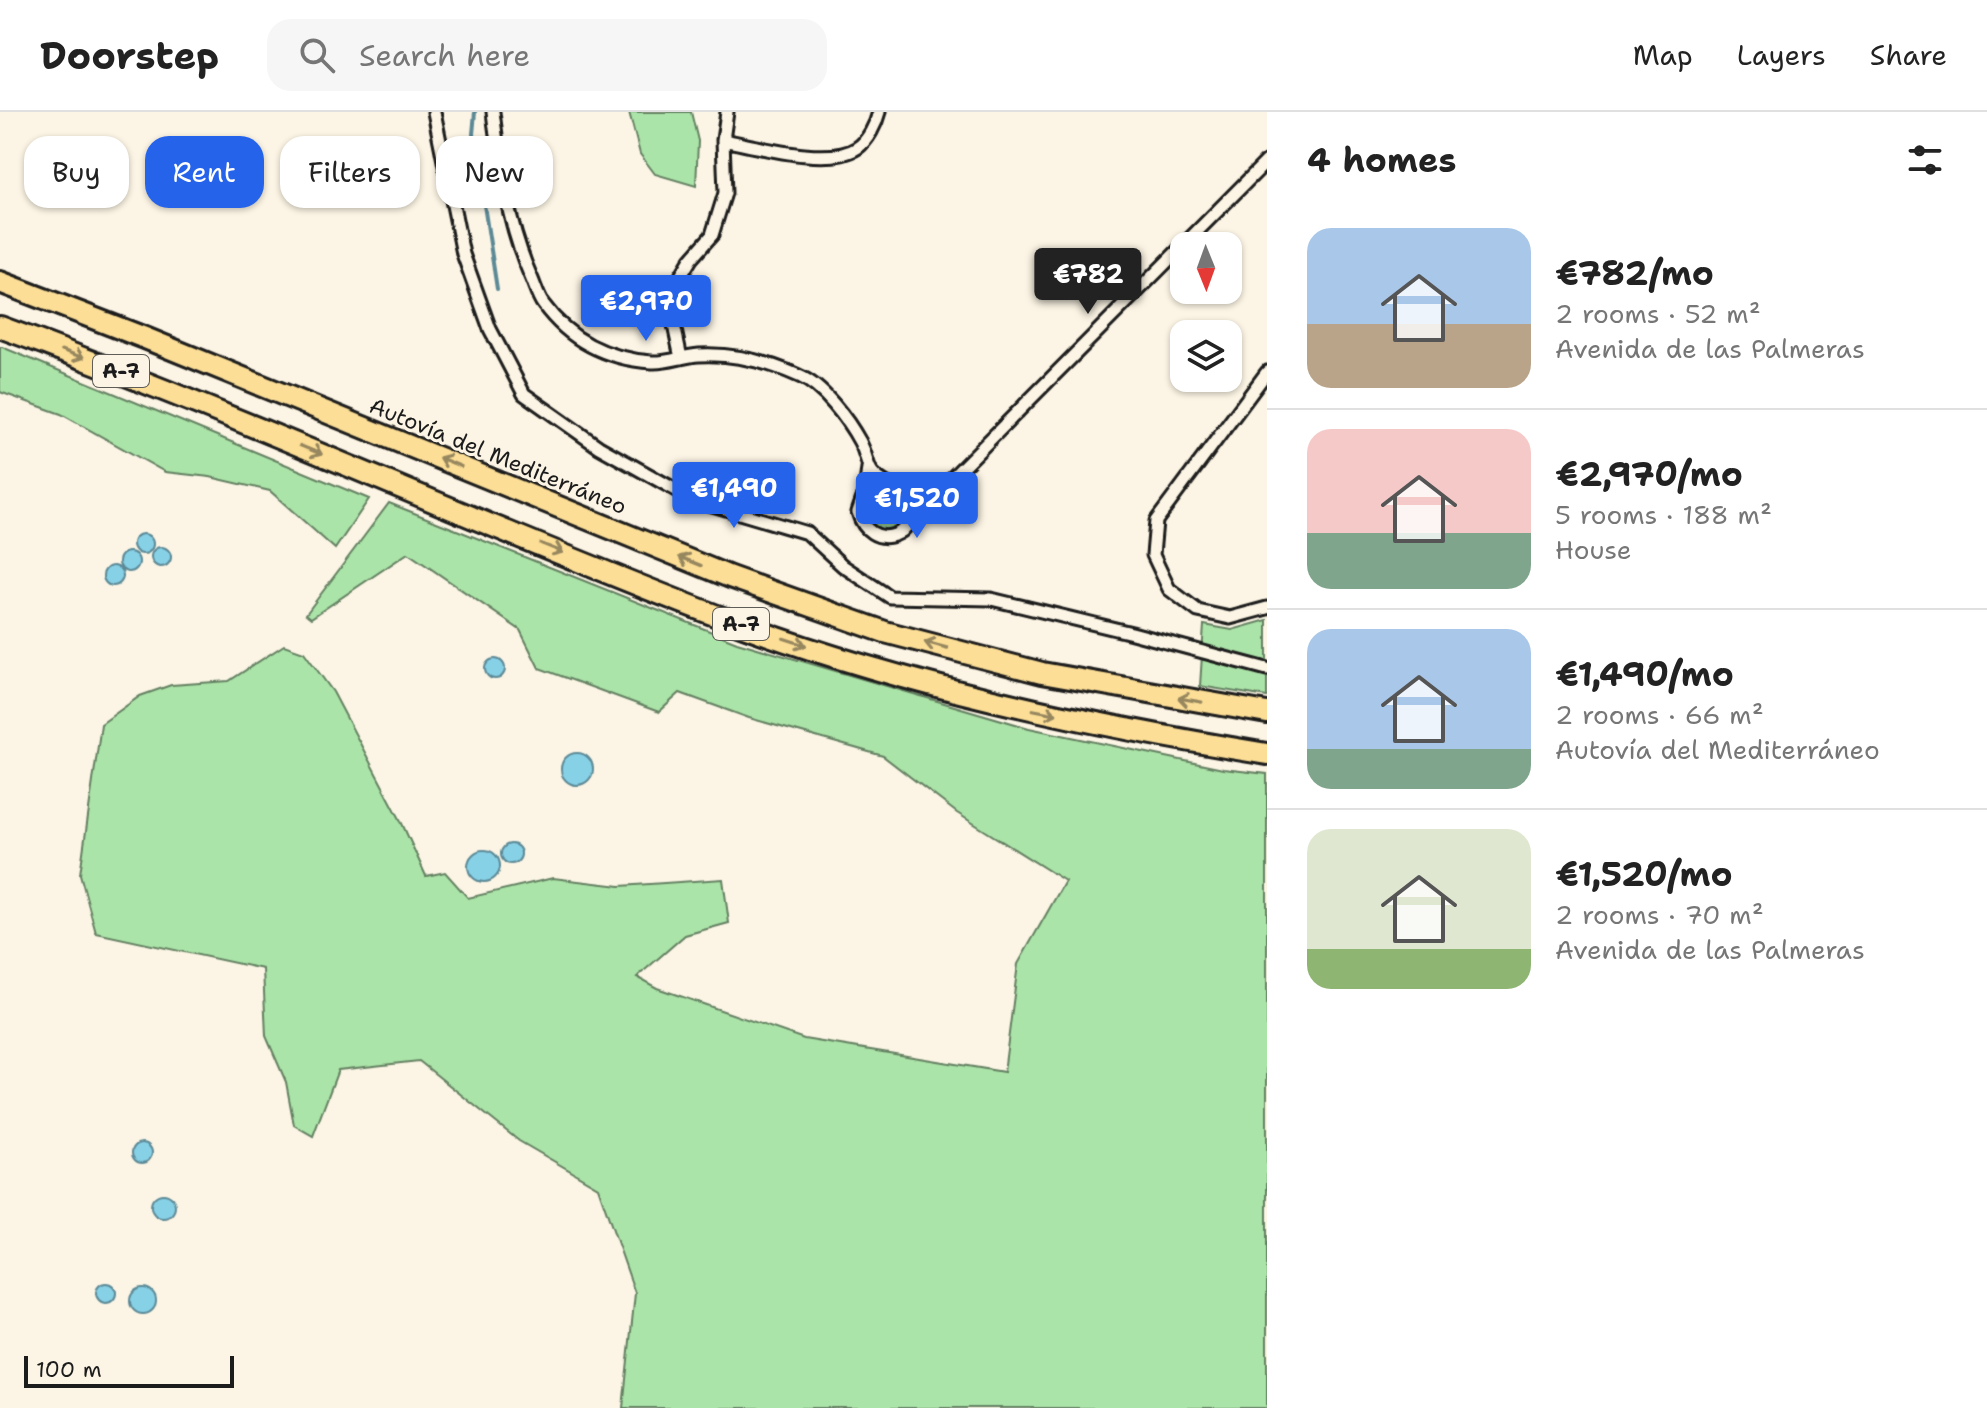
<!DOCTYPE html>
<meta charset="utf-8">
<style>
:root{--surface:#fff;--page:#f6f6f6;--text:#222;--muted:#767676;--line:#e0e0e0;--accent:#2563eb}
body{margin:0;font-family:"Shantell Sans",sans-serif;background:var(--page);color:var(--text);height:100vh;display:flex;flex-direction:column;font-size:30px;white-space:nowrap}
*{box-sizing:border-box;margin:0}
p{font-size:26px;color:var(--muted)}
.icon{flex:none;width:44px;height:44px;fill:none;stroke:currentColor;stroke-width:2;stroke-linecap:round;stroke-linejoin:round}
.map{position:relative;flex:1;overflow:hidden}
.details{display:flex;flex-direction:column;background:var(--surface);width:720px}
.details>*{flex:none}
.hud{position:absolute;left:24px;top:24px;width:760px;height:72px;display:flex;gap:16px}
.needle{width:52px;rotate:179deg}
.buttons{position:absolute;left:1170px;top:120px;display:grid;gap:16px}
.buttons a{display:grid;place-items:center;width:72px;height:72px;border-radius:16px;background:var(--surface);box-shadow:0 2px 6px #0004;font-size:40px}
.scale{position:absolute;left:24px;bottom:20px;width:210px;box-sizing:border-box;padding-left:8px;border:4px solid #1c1c1c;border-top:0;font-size:22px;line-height:28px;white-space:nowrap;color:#1c1c1c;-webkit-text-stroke:6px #fcf5e5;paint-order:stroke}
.price{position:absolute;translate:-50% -68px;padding:0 18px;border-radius:8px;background:var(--accent);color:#fff;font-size:26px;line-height:52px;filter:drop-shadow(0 2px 4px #0008)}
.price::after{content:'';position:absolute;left:50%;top:48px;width:24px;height:18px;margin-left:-12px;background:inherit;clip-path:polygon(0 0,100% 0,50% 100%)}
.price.on{background:#222;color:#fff}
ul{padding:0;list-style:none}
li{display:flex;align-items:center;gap:24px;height:200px;padding:0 40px}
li+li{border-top:2px solid var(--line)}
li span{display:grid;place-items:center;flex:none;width:224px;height:160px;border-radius:24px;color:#555}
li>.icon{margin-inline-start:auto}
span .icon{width:96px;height:96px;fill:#fffc;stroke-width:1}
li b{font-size:34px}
h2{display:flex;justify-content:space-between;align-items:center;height:96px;padding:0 40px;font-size:34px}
.chip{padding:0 28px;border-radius:24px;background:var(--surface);box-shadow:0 2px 6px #0004;font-size:28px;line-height:72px}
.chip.on{background:var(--accent);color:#fff}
header{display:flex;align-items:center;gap:48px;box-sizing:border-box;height:112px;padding:0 40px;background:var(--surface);border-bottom:2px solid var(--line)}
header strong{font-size:38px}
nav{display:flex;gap:44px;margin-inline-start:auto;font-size:28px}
.search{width:560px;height:72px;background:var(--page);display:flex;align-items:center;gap:20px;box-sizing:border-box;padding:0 28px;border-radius:24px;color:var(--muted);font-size:30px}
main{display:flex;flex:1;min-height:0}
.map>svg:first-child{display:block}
.green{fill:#abe4a8;stroke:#648062;stroke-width:2}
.water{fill:#87d1e7;stroke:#5c8996;stroke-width:2}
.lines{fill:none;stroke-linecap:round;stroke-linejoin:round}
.stream{stroke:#5c8996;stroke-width:4}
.minor-casing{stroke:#1c1c1c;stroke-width:17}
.motorway-casing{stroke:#1c1c1c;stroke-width:26}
.minor{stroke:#fcf5e5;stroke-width:11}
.motorway{stroke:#fcde96;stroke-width:20}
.oneway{stroke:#97875f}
.labels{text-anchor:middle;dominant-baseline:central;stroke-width:6;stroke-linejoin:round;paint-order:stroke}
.shield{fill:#fcf5e5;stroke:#5f5d58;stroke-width:2}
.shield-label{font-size:20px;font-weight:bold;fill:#1c1c1c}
.street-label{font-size:22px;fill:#1c1c1c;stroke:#fcf5e5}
</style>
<header>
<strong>Doorstep</strong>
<div class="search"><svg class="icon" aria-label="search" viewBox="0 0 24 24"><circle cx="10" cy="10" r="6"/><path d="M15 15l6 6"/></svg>Search here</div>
<nav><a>Map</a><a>Layers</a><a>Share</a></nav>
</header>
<main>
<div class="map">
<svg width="1267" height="1296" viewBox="0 0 1267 1296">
<rect width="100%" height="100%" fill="#fcf5e5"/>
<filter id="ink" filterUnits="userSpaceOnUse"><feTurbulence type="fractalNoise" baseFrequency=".0125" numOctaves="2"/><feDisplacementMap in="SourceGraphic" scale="16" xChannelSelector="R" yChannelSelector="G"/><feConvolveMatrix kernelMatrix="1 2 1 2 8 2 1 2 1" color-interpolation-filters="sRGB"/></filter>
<g filter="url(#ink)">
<!-- green -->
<path class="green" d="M 629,0 L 691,0 L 698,29 L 696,74 L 655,62 L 640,42 Z
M 0,235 L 2,235 L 369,387 L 335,437 L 270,379 L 210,365 L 165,360 L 61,302 L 0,280 Z
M866 398a19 19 0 1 1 38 0a19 19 0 1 1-38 0Z
M 389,391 L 737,530 L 1029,616 L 1223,657 L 1267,662 L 1267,1296 L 623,1296 L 635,1181 L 598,1075 L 519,1029 L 419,949 L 338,958 L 313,1024 L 294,1013 L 286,970 L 266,924 L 263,857 L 96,821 L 80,762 L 101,612 L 140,584 L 171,573 L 229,569 L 284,533 L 304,540 L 333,580 L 400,707 L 426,764 L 445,760 L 468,786 L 553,766 L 620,774 L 723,767 L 729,811 L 685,823 L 637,865 L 657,876 L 804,927 L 1004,960 L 1018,852 L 1065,769 L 957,701 L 883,644 L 749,606 L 680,581 L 659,600 L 539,556 L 520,518 L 408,441 L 311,506 L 306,502 Z
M 1267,508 L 1267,585 L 1200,574 L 1204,513 L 1232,518 Z"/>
<!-- water -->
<path class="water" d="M133 432a10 10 0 1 1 20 0a10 10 0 1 1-20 0Z
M151 445a10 10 0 1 1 20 0a10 10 0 1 1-20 0Z
M119 450a10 10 0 1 1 20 0a10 10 0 1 1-20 0Z
M103 464a10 10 0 1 1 20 0a10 10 0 1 1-20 0Z
M485 557a10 10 0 1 1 20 0a10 10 0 1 1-20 0Z
M561 657a16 16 0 1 1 32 0a16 16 0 1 1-32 0Z
M501 742a10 10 0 1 1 20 0a10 10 0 1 1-20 0Z
M468 754a16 16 0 1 1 32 0a16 16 0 1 1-32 0Z
M132 1041a10 10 0 1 1 20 0a10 10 0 1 1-20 0Z
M151 1094a12 12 0 1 1 24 0a12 12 0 1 1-24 0Z
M96 1181a10 10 0 1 1 20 0a10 10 0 1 1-20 0Z
M130 1189a13 13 0 1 1 26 0a13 13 0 1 1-26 0Z"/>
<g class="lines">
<!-- stream -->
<path class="stream" d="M 475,0 L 473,22 L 497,177"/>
<defs>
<path id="minor" d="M 434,0 L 463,142 L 490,217 L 524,282 L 599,335 L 692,387 L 807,421 L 843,454 L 890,485 L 991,487 L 1132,521 L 1267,557
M 493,0 C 500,56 508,113 531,165 C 535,174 538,185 543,192 C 570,229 608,247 652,250 C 668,251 683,244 699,243 C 734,241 768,250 799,264 C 823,274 848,308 860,330 C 872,353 862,358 889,373
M 723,28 C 755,34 829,55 857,36 C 868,29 876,12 879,0
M 681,246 L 674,213 L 676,172 L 691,147 L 712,123 L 725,81 L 723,28 L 727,0
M 1267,260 L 1156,409 L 1153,443 L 1169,477 L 1198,499 L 1230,506 L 1267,496
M 865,380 L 884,372 L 903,380 C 905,385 909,392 910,398 C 915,424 870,441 858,400 L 865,380 L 868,356
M 902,419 L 934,384 L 1267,49"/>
<path id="motorway" d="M 0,170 L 145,226 L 730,465 L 885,520 L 1042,561 L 1267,601
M 0,215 C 245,305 481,414 725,507 C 899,573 1084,612 1267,642"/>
</defs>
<!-- minor casing -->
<use href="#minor" class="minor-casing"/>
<!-- motorway casing -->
<use href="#motorway" class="motorway-casing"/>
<!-- minor -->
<use href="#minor" class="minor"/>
<!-- motorway -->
<use href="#motorway" class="motorway"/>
</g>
<!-- one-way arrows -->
<defs><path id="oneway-shaft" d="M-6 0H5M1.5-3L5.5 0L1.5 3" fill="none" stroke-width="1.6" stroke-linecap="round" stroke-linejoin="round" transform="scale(2)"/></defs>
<g class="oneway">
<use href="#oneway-shaft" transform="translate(73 242) rotate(20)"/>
<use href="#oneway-shaft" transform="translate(311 338) rotate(22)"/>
<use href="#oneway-shaft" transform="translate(450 350) rotate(-158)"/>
<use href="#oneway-shaft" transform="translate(552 436) rotate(22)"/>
<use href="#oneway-shaft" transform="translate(690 449) rotate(-158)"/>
<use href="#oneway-shaft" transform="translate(795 530) rotate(18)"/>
<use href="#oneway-shaft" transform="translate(936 533) rotate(-165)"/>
<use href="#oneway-shaft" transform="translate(1190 588) rotate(-170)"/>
<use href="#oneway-shaft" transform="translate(1045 600) rotate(11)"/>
</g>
</g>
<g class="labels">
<!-- shield labels -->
<g class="shield">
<rect x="93" y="243" width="56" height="32" rx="6"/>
<rect x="713" y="496" width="56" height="32" rx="6"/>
</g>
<g class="shield-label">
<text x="121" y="259">A-7</text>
<text x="741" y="512">A-7</text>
</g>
<!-- street labels -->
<g class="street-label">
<text transform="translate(498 344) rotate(22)">Autovía del Mediterráneo</text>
</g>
</g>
</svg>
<div class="buttons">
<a><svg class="needle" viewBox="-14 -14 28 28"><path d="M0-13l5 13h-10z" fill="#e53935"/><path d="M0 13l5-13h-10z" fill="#767676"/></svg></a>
<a><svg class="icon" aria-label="layers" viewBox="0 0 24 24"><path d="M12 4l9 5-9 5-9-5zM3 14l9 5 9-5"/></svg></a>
</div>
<div class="scale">100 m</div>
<b class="price on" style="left:1088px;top:204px">€782</b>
<b class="price" style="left:646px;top:231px">€2,970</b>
<b class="price" style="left:734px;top:418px">€1,490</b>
<b class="price" style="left:917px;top:428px">€1,520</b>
<div class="hud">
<a class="chip">Buy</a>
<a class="chip on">Rent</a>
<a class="chip">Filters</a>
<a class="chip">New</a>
</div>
</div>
<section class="details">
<h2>4 homes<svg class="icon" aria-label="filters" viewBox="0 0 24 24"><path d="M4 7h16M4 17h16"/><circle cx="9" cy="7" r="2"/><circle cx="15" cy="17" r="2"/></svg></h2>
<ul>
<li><span style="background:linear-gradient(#a9c7e8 60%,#b9a48a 0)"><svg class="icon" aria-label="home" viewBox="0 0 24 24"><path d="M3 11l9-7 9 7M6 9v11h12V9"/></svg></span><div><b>€782/mo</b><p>2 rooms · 52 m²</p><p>Avenida de las Palmeras</p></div></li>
<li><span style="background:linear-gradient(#f6c9c9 65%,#7fa58c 0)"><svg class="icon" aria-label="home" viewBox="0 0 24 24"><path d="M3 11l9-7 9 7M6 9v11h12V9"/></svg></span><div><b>€2,970/mo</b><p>5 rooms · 188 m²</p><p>House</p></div></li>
<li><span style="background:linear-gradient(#a9c7e8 75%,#7fa58c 0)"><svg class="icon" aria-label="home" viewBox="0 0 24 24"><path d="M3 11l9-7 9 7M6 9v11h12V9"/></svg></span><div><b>€1,490/mo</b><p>2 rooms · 66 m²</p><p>Autovía del Mediterráneo</p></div></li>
<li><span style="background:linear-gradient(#dfe7d0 75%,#8fb573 0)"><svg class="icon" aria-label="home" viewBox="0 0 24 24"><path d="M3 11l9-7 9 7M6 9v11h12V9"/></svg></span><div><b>€1,520/mo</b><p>2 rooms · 70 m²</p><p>Avenida de las Palmeras</p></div></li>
</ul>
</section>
</main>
